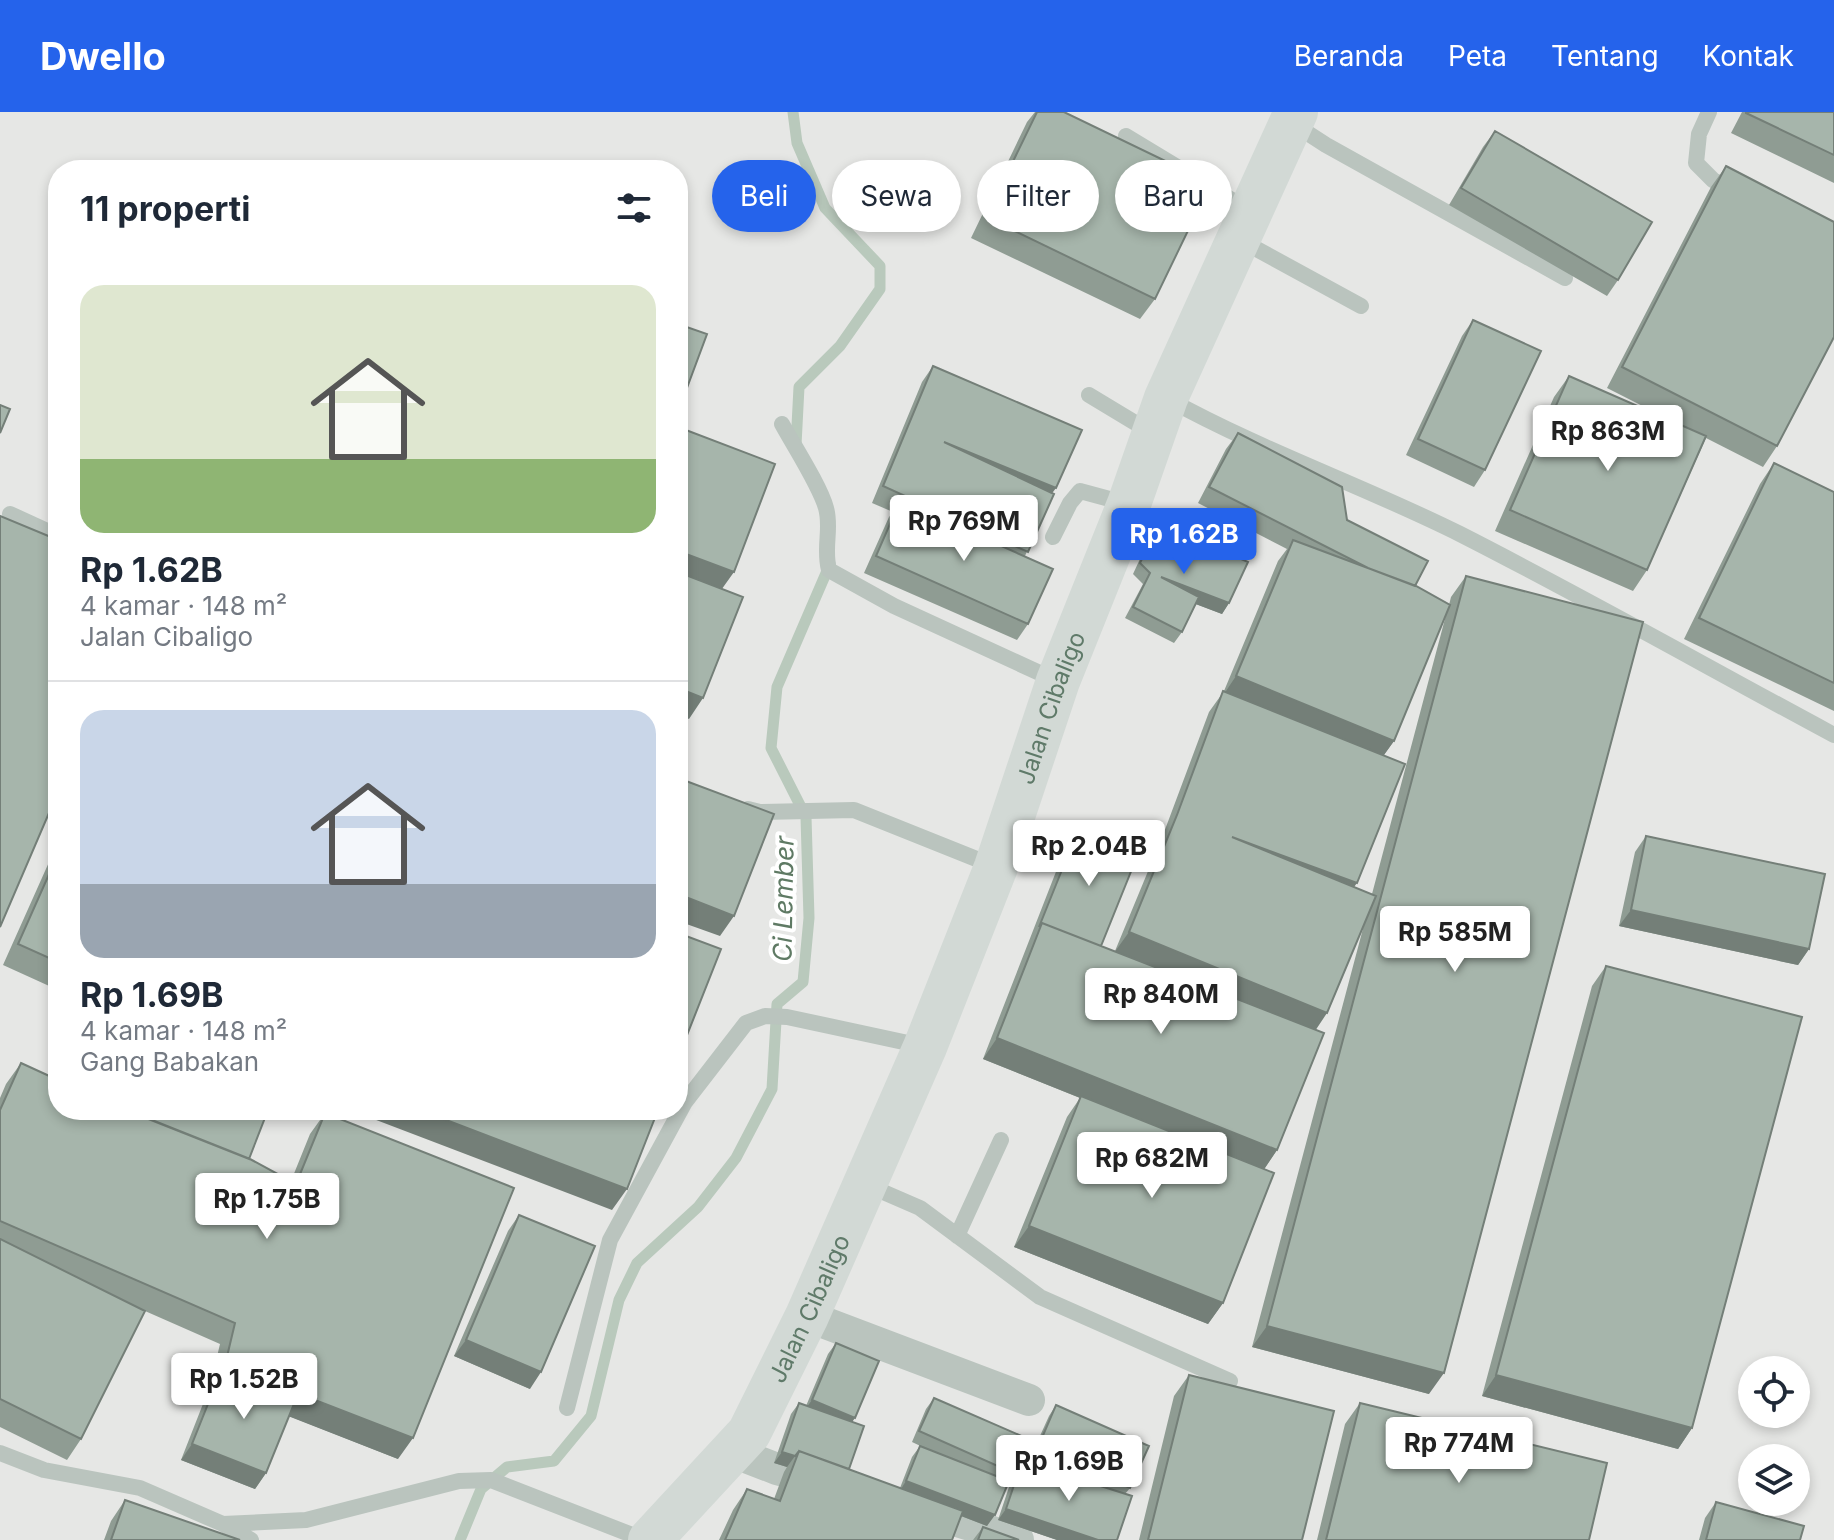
<!DOCTYPE html>
<html lang="id">
<meta charset="utf-8">
<style>
:root{--surface:#fff;--page:#f6f6f7;--text:#1f2937;--muted:#747a83;--line:#e0e1e3;--accent:#2563eb}
body{margin:0;font-family:Inter,sans-serif;background:var(--page);color:var(--text);height:100vh;display:flex;flex-direction:column;font-size:30px;white-space:nowrap}
*{box-sizing:border-box;margin:0}
p{font-size:26px;color:var(--muted)}
.icon{flex:none;width:44px;height:44px;fill:none;stroke:currentColor;stroke-width:2;stroke-linecap:round;stroke-linejoin:round}
.map{position:relative;flex:1;overflow:hidden}
.details{position:absolute;left:48px;top:48px;width:640px;height:960px;display:flex;flex-direction:column;background:var(--surface);border-radius:32px;box-shadow:0 4px 12px #0003}
.details>*{flex:none}
.hud{position:absolute;left:712px;top:48px;width:760px;height:72px;display:flex;gap:16px}
.tools{position:absolute;left:1738px;top:1244px;display:grid;gap:16px}
.tools a{display:grid;place-items:center;width:72px;height:72px;border-radius:50%;background:var(--surface);box-shadow:0 4px 12px #0003;font-size:40px}
.price{position:absolute;translate:-50% -68px;padding:0 18px;border-radius:8px;background:#fff;color:#222;font-size:26px;line-height:52px;filter:drop-shadow(0 2px 4px #0008)}
.price::after{content:'';position:absolute;left:50%;top:48px;width:24px;height:18px;margin-left:-12px;background:inherit;clip-path:polygon(0 0,100% 0,50% 100%)}
.price.on{background:var(--accent);color:#fff}
ul{padding:0;list-style:none}
li{display:grid;align-content:center;gap:16px;height:424px;padding:0 32px}
li+li{border-top:2px solid var(--line)}
li span{display:grid;place-items:center;height:248px;border-radius:24px;color:#555}
li>.icon{margin-inline-start:auto}
span .icon{width:144px;height:144px;fill:#fffc;stroke-width:1}
li b{font-size:34px}
h2{display:flex;justify-content:space-between;align-items:center;height:96px;padding:0 32px;font-size:34px}
.chip{padding:0 28px;border-radius:36px;background:var(--surface);box-shadow:0 4px 12px #0003;font-size:28px;line-height:72px}
.chip.on{background:var(--accent);color:#fff}
header{display:flex;align-items:center;gap:48px;box-sizing:border-box;height:112px;padding:0 40px;background:var(--accent);color:#fff}
header strong{font-size:38px}
nav{display:flex;gap:44px;margin-inline-start:auto;font-size:28px}
.map>svg:first-child{display:block}
.built{fill:#e6e7e5;fill-rule:evenodd}
.lines{fill:none;stroke-linecap:round;stroke-linejoin:round}
.stream{stroke:#b9c9bc;stroke-width:11}
.service{stroke:#bac4be;stroke-width:16}
.minor{stroke:#bac4be;stroke-width:32}
.secondary{stroke:#d2d9d5;stroke-width:44}
.wall{fill:#8f9c93;fill-rule:evenodd}
.shaded-wall{fill:#747f78}
.building{fill:#a6b5ab;stroke:#747f78;stroke-width:2}
.labels{text-anchor:middle;dominant-baseline:central;stroke-width:8;stroke-linejoin:round;paint-order:stroke}
.street-label{font-size:24px;fill:#5f7a69;stroke:#fff}
.water-label{font-size:26px;font-style:italic;fill:#5f7a64;stroke:#fff}
</style>
<header>
<strong>Dwello</strong>
<nav><a>Beranda</a><a>Peta</a><a>Tentang</a><a>Kontak</a></nav>
</header>
<div class="map">
<svg width="1834" height="1428" viewBox="0 0 1834 1428">
<rect width="100%" height="100%" fill="#f8f6f6"/>
<!-- built -->
<path class="built" d="M 0,0 L 1834,0 L 1834,1428 L 0,1428 ZM 58,58 L 678,58 L 678,998 L 58,998 ZM 1752,1258 L 1796,1258 L 1796,1302 L 1752,1302 ZM 1752,1346 L 1796,1346 L 1796,1390 L 1752,1390 Z"/>
<g class="lines">
<!-- stream -->
<path class="stream" d="M 793,0 L 797,31 L 825,96 L 880,154 L 880,177 L 840,234 L 799,275 L 796,333
M 460,1428 L 481,1377 L 507,1355 L 554,1349 L 591,1304 L 619,1188 L 637,1151 L 698,1095 L 736,1046 L 772,977 L 777,892 L 803,870 L 809,806 L 806,705 L 771,636 L 777,575 L 830,452"/>
<!-- service -->
<path class="service" d="M 1709,0 L 1699,22 L 1696,51 L 1713,68 L 1734,80
M 1292,11 L 1326,33 L 1565,166
M 1126,24 L 1250,99
M 1240,128 L 1361,194
M 1089,283 L 1152,321
M 1168,287 C 1262,339 1364,374 1460,422 C 1586,486 1709,556 1834,623
M 782,312 C 794,334 820,374 826,396 C 832,417 823,435 829,458 L 894,494 L 1055,568
M 10,402 L 58,424
M 1053,425 L 1070,391 L 1080,379 L 1128,392
M 748,697 L 760,700 L 854,698 L 994,754
M 867,1073 L 920,1096 L 1040,1185 L 1230,1269
M 957,1124 L 1001,1028
M 567,1296 L 610,1128 L 685,990 L 746,911 L 765,904 L 787,905 L 922,934
M 0,1341 L 44,1358 L 140,1376 L 223,1412 L 251,1428
M 223,1412 L 306,1408 L 459,1369 L 491,1368 L 645,1428"/>
<!-- minor -->
<path class="minor" d="M 807,1204 L 1029,1288
M 733,1340 L 777,1357 L 824,1370
M 919,1397 L 1018,1428"/>
<!-- secondary -->
<path class="secondary" id="s1" d="M 650,1428 L 749,1321 L 807,1204 L 925,935 L 996,755 L 1058,569 L 1129,392 L 1166,286 L 1296,0"/>
</g>
<!-- wall -->
<path class="wall" d="M 1035,0 L 1064,0 L 1155,187 L 1140,207 L 971,126 L 1027,10 Z
M 1742,0 L 1834,0 L 1834,71 L 1731,21 Z
M 1495,19 L 1618,168 L 1607,184 L 1449,93 L 1483,35 Z
M 1726,54 L 1777,334 L 1763,355 L 1706,326 L 1647,458 L 1633,479 L 1495,419 L 1554,285 L 1569,264 L 1678,312 L 1607,276 L 1711,75 Z
M 1473,208 L 1485,358 L 1474,375 L 1406,343 L 1462,224 Z
M 933,254 L 1052,381 L 1025,444 L 1028,512 L 1017,528 L 864,461 L 889,405 L 893,400 L 872,391 L 922,270 Z
M 1238,321 L 1347,408 L 1415,474 L 1449,493 L 1451,485 L 1466,464 L 1429,1282 L 1252,1235 L 1365,809 L 1315,918 L 1277,1038 L 1264,1057 L 1223,1191 L 1208,1212 L 1014,1135 L 1067,1005 L 1080,986 L 983,947 L 1066,734 L 1078,718 L 1101,834 L 1115,839 L 1163,723 L 1209,600 L 1224,579 L 1278,449 L 1287,437 L 1198,391 L 1226,337 ZM 1446,503 L 1372,782 L 1354,775 L 1383,644 L 1394,629 Z
M 1774,351 L 1834,380 L 1834,599 L 1684,527 L 1760,372 Z
M 1159,410 L 1229,491 L 1222,502 L 1196,492 L 1182,520 L 1174,531 L 1125,506 L 1143,472 L 1133,462 L 1152,421 Z
M 1646,724 L 1809,837 L 1798,853 L 1619,814 L 1635,740 Z
M 58,730 L 58,878 L 3,853 Z
M 1606,854 L 1692,1316 L 1678,1337 L 1482,1284 L 1592,874 Z
M 21,951 L 134,1001 L 135,998 L 268,998 L 249,1047 L 291,1069 L 310,1022 L 325,1001 L 398,1347 L 289,1304 L 266,1361 L 255,1377 L 181,1348 L 210,1274 L 220,1232 L 145,1199 L 81,1327 L 67,1348 L 0,1315 L 0,986 L 6,972 Z
M 519,1103 L 530,1277 L 454,1244 L 508,1119 Z
M 836,1231 L 852,1310 L 849,1357 L 900,1376 L 912,1345 L 920,1334 L 931,1339 L 912,1330 L 926,1297 L 934,1286 L 1011,1360 L 1005,1368 L 987,1414 L 961,1404 L 952,1428 L 719,1428 L 733,1398 L 747,1377 L 774,1387 L 784,1360 L 787,1355 L 774,1351 L 791,1302 L 799,1291 L 806,1294 L 828,1242 Z
M 1189,1263 L 1302,1428 L 1139,1428 L 1174,1284 Z
M 1360,1291 L 1589,1428 L 1317,1428 L 1345,1312 Z
M 1056,1293 L 1130,1376 L 1125,1382 L 1117,1428 L 1057,1428 L 998,1408 L 1014,1360 L 1022,1349 L 1076,1366 L 1030,1346 L 1049,1304 Z
M 125,1388 L 240,1428 L 104,1428 L 111,1409 Z
M 1716,1390 L 1800,1428 L 1699,1428 L 1705,1406 Z
M 983,1415 L 1019,1428 L 973,1428 Z"/>
<!-- shaded-wall -->
<path class="shaded-wall" d="M 944,330 L 1056,376 L 1044,392 Z
M 678,439 L 734,460 L 719,481 L 678,466 Z
M 1161,465 L 1229,491 L 1222,502 L 1153,476 Z
M 1236,564 L 1394,629 L 1379,650 L 1222,585 Z
M 678,576 L 703,586 L 689,607 L 678,603 Z
M 1232,725 L 1357,771 L 1342,791 Z
M 678,782 L 734,804 L 720,824 L 678,809 Z
M 1631,798 L 1809,837 L 1798,853 L 1619,814 Z
M 1129,820 L 1327,901 L 1313,922 L 1114,841 Z
M 997,926 L 1277,1038 L 1263,1059 L 983,947 Z
M 350,998 L 420,998 L 627,1077 L 612,1098 Z
M 1029,1114 L 1223,1191 L 1208,1212 L 1014,1135 Z
M 1267,1214 L 1444,1261 L 1429,1282 L 1252,1235 Z
M 466,1228 L 541,1260 L 530,1277 L 454,1244 Z
M 225,1253 L 413,1326 L 398,1347 L 214,1275 L 222,1257 Z
M 1496,1263 L 1692,1316 L 1678,1337 L 1482,1284 Z
M 812,1288 L 855,1306 L 847,1317 L 804,1299 Z
M 192,1332 L 266,1361 L 255,1377 L 181,1348 Z
M 782,1340 L 795,1344 L 787,1355 L 774,1351 Z
M 906,1369 L 995,1403 L 987,1414 L 899,1380 Z
M 1006,1397 L 1098,1428 L 1057,1428 L 998,1408 Z"/>
<!-- building -->
<path class="building" d="M 1037,0 L 1064,0 L 1211,71 L 1155,187 L 986,105 Z
M 1746,0 L 1834,0 L 1834,43 L 1746,1 Z
M 1495,19 L 1652,110 L 1618,168 L 1461,76 Z
M 1726,54 L 1834,110 L 1834,225 L 1777,334 L 1622,255 Z
M 1473,208 L 1541,239 L 1485,358 L 1418,327 Z
M 678,212 L 707,222 L 678,300 Z
M 933,254 L 1082,318 L 1056,376 L 944,330 L 1054,382 L 1028,440 L 883,374 Z
M 1569,264 L 1706,324 L 1647,458 L 1510,398 Z
M 0,293 L 10,297 L 0,321 Z
M 678,315 L 775,352 L 734,460 L 678,439 Z
M 1238,321 L 1342,375 L 1347,408 L 1428,449 L 1415,474 L 1368,456 L 1209,375 Z
M 1774,351 L 1834,380 L 1834,571 L 1699,506 Z
M 900,389 L 1053,457 L 1028,512 L 876,444 Z
M 0,404 L 58,428 L 58,680 L 0,815 Z
M 1159,410 L 1248,450 L 1229,491 L 1161,465 L 1199,485 L 1182,520 L 1133,495 L 1150,461 L 1140,451 Z
M 1293,428 L 1416,474 L 1450,493 L 1394,629 L 1236,564 Z
M 678,460 L 743,485 L 703,586 L 678,576 Z
M 1466,464 L 1643,510 L 1444,1261 L 1267,1214 Z
M 1223,579 L 1405,652 L 1357,771 L 1232,725 L 1376,784 L 1327,901 L 1129,820 L 1177,703 Z
M 678,666 L 774,702 L 734,804 L 678,782 Z
M 1078,718 L 1138,742 L 1101,834 L 1042,811 L 1039,815 Z
M 1646,724 L 1825,762 L 1809,837 L 1631,798 Z
M 58,742 L 58,850 L 18,832 Z
M 1042,811 L 1324,921 L 1277,1038 L 997,926 Z
M 678,821 L 721,837 L 678,946 Z
M 1606,854 L 1802,905 L 1692,1316 L 1496,1263 Z
M 21,951 L 58,968 L 58,998 L 127,998 L 250,1047 L 296,1072 L 325,1001 L 514,1076 L 413,1326 L 225,1253 L 235,1211 L 0,1109 L 0,998 Z
M 1081,984 L 1274,1061 L 1223,1191 L 1029,1114 Z
M 140,998 L 268,998 L 249,1047 L 138,1003 Z
M 420,998 L 658,998 L 627,1077 Z
M 519,1103 L 595,1134 L 541,1260 L 466,1228 Z
M 0,1127 L 145,1199 L 81,1327 L 0,1287 Z
M 836,1231 L 879,1249 L 855,1306 L 812,1288 Z
M 222,1257 L 296,1287 L 266,1361 L 192,1332 Z
M 1189,1263 L 1334,1299 L 1302,1428 L 1148,1428 Z
M 934,1286 L 1026,1326 L 1011,1360 L 919,1319 Z
M 799,1291 L 864,1314 L 849,1357 L 799,1339 L 795,1344 L 782,1340 Z
M 1360,1291 L 1607,1351 L 1589,1428 L 1326,1428 Z
M 1056,1293 L 1149,1334 L 1130,1376 L 1038,1335 Z
M 920,1334 L 1009,1369 L 995,1403 L 906,1369 Z
M 799,1339 L 963,1399 L 952,1428 L 725,1428 L 747,1377 L 780,1389 Z
M 1022,1349 L 1132,1384 L 1117,1428 L 1098,1428 L 1006,1397 Z
M 125,1388 L 240,1428 L 111,1428 Z
M 1716,1390 L 1804,1414 L 1800,1428 L 1706,1428 Z
M 983,1415 L 1019,1428 L 978,1428 Z"/>
<g class="labels">
<!-- street labels -->
<g class="street-label">
<text stroke="none"><textPath href="#s1" startOffset="932">Jalan Cibaligo</textPath></text>
<text stroke="none"><textPath href="#s1" startOffset="284">Jalan Cibaligo</textPath></text>
</g>
<!-- water labels -->
<g class="water-label">
<text transform="translate(783 787) rotate(-89)">Ci Lember</text>
</g>
</g>
</svg>
<div class="tools">
<a><svg class="icon" aria-label="locate" viewBox="0 0 24 24"><circle cx="12" cy="12" r="6"/><path d="M12 2v4M12 18v4M2 12h4M18 12h4"/></svg></a>
<a><svg class="icon" aria-label="layers" viewBox="0 0 24 24"><path d="M12 4l9 5-9 5-9-5zM3 14l9 5 9-5"/></svg></a>
</div>
<b class="price" style="left:1608px;top:361px">Rp 863M</b>
<b class="price" style="left:964px;top:451px">Rp 769M</b>
<b class="price on" style="left:1184px;top:464px">Rp 1.62B</b>
<b class="price" style="left:1089px;top:776px">Rp 2.04B</b>
<b class="price" style="left:1455px;top:862px">Rp 585M</b>
<b class="price" style="left:1161px;top:924px">Rp 840M</b>
<b class="price" style="left:1152px;top:1088px">Rp 682M</b>
<b class="price" style="left:267px;top:1129px">Rp 1.75B</b>
<b class="price" style="left:244px;top:1309px">Rp 1.52B</b>
<b class="price" style="left:1459px;top:1373px">Rp 774M</b>
<b class="price" style="left:1069px;top:1391px">Rp 1.69B</b>
<div class="hud">
<a class="chip on">Beli</a>
<a class="chip">Sewa</a>
<a class="chip">Filter</a>
<a class="chip">Baru</a>
</div>
<section class="details">
<h2>11 properti<svg class="icon" aria-label="filters" viewBox="0 0 24 24"><path d="M4 7h16M4 17h16"/><circle cx="9" cy="7" r="2"/><circle cx="15" cy="17" r="2"/></svg></h2>
<ul>
<li><span style="background:linear-gradient(#dfe7d0 70%,#8fb573 0)"><svg class="icon" aria-label="home" viewBox="0 0 24 24"><path d="M3 11l9-7 9 7M6 9v11h12V9"/></svg></span><div><b>Rp 1.62B</b><p>4 kamar · 148 m²</p><p>Jalan Cibaligo</p></div></li>
<li><span style="background:linear-gradient(#c9d6e8 70%,#9aa5b1 0)"><svg class="icon" aria-label="home" viewBox="0 0 24 24"><path d="M3 11l9-7 9 7M6 9v11h12V9"/></svg></span><div><b>Rp 1.69B</b><p>4 kamar · 148 m²</p><p>Gang Babakan</p></div></li>
</ul>
</section>
</div>
